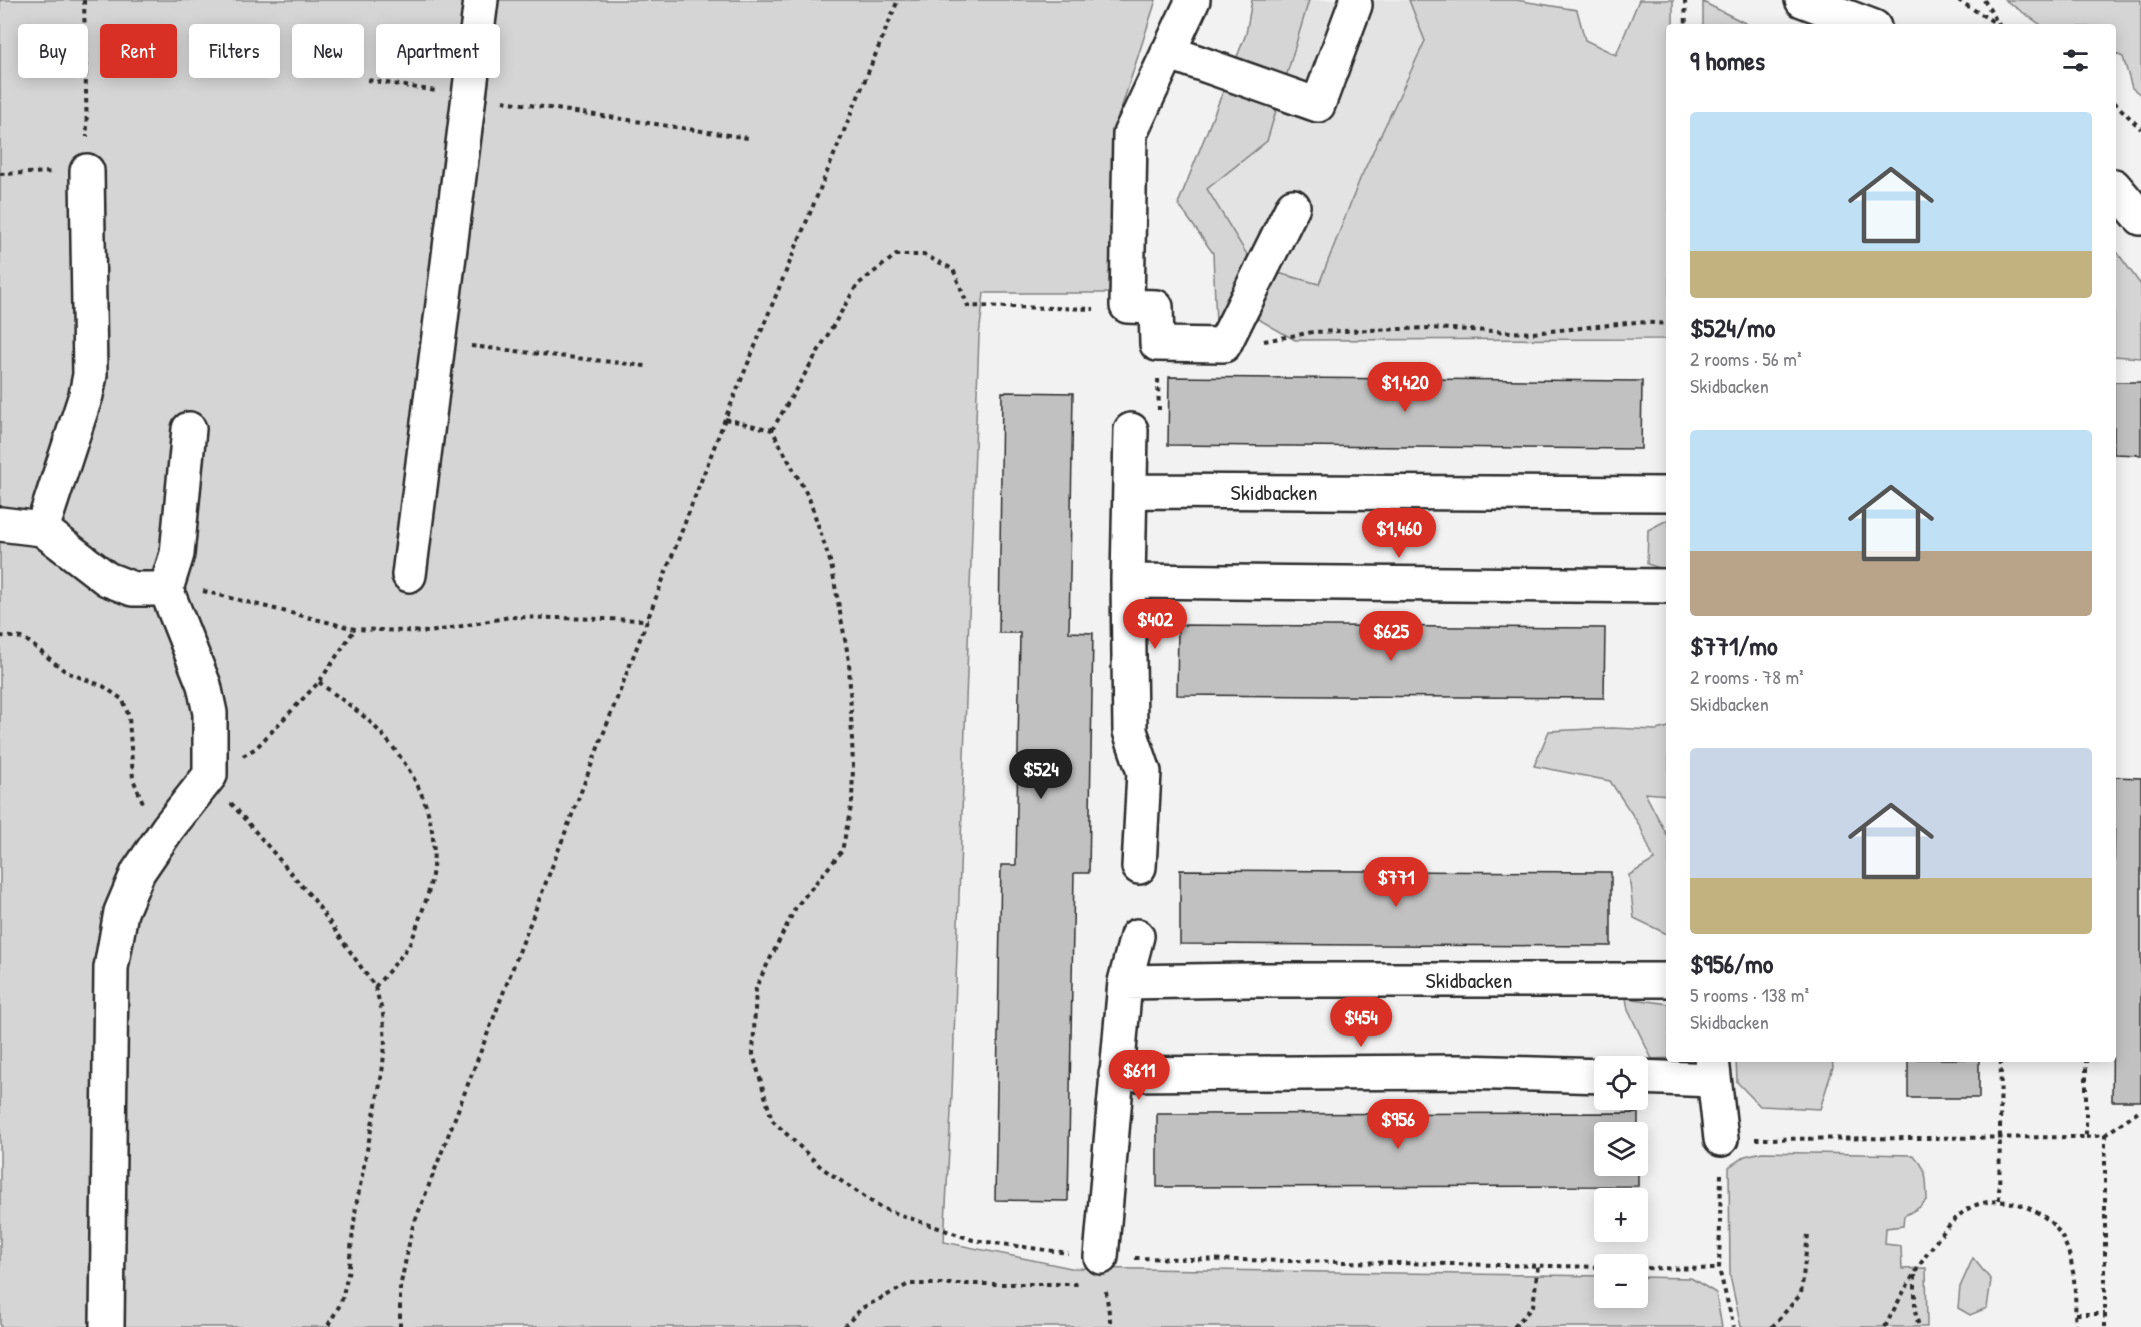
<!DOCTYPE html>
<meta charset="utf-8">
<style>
:root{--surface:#fff;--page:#f7f7f7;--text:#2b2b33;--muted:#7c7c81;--accent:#d93025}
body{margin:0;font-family:"Patrick Hand",sans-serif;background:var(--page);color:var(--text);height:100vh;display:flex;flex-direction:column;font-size:22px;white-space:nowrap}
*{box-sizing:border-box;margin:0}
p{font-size:20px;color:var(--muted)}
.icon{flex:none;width:33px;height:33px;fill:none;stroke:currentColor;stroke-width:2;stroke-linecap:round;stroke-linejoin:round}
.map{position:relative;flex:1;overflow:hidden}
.panel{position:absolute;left:1666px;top:24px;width:450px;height:1038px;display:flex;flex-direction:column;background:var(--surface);border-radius:6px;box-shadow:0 3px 15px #0003}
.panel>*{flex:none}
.banner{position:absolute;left:18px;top:24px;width:570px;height:54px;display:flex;gap:12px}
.buttons{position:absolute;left:1594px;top:1056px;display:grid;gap:12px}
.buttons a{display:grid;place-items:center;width:54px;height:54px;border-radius:6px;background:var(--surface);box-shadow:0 3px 15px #0003;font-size:30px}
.price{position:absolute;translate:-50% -51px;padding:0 14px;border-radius:21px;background:var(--accent);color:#fff;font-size:20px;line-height:39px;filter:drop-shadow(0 2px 3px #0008)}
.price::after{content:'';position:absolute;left:50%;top:36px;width:18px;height:14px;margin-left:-9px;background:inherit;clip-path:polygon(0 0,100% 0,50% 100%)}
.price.on{background:#222;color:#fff}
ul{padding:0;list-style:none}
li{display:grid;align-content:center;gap:12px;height:318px;padding:0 24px}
li span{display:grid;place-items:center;height:186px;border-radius:6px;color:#555}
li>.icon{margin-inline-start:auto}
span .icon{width:108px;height:108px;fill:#fffc;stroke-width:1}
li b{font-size:26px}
h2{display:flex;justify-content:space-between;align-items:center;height:72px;padding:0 24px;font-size:26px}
.pill{padding:0 21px;border-radius:6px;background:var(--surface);box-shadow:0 3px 15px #0003;font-size:21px;line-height:54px}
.pill.on{background:var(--accent);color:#fff}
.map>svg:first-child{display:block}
.built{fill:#e3e3e3}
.green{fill:#d5d5d5;stroke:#808080;stroke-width:1.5}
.building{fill:#c1c1c1;stroke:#2b2b2b;stroke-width:1.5;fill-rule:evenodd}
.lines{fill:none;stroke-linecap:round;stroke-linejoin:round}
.minor-casing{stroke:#2b2b2b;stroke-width:38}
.path{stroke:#2b2b2b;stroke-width:4;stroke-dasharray:4.5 4.5;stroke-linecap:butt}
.minor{stroke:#fff;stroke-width:33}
.labels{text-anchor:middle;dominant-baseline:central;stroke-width:6;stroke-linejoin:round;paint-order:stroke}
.street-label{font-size:22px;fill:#2b2b2b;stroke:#fff}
</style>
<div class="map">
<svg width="2141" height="1327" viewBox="0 0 2141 1327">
<rect width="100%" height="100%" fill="#f2f2f2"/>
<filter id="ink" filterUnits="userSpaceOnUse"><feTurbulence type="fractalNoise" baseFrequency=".0167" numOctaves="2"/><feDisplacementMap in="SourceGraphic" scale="12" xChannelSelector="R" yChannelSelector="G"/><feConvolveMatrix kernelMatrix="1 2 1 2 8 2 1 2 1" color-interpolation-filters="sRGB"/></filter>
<g filter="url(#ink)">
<!-- built -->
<path class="built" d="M 1309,0 L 1409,0 L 1426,41 L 1360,179 L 1319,284 L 1254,266 L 1207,189 L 1267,140 Z"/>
<!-- green -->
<path class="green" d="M 0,0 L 1156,0 L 1114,131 L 1109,293 L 984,293 L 979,336 L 952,1093 L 944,1242 L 1071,1268 L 1605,1276 L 1605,1298 L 1638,1298 L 1638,1277 L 1691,1278 L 1716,1293 L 1722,1327 L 0,1327 Z
M 1252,0 L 1309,0 L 1267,141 L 1207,189 L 1254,266 L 1227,321 L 1216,324 L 1213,253 L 1178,204 L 1246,34 Z
M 1409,0 L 1516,0 L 1577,10 L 1585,40 L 1616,55 L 1639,0 L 1673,0 L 1673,27 L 1670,27 L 1669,339 L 1295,340 L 1251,315 L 1274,272 L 1319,284 L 1360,179 L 1425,41 Z
M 2005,0 L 2141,0 L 2141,95 L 2132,88 L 2123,57 L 2114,53 L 2114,27 L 2044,27 Z
M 1703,2 L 1753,27 L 1703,27 Z
M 2114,248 L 2141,285 L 2141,358 L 2114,356 Z
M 1669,519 L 1669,571 L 1647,564 L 1648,530 Z
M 1669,727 L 1669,795 L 1645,793 L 1669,839 L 1669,935 L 1634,918 L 1629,875 L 1654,860 L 1640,826 L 1610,781 L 1534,766 L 1549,731 L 1612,728 L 1656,730 Z
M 1626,998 L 1669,1004 L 1669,1058 L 1652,1059 L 1628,1010 Z
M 1736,1059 L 1832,1059 L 1833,1067 L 1820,1109 L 1760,1106 L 1737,1082 Z
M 1762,1152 L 1913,1155 C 1928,1168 1926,1180 1927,1199 L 1920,1207 L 1904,1216 L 1903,1226 L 1886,1228 L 1885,1244 L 1901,1246 L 1902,1269 L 1926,1268 L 1927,1327 L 1741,1327 L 1730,1276 L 1729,1167 L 1745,1156 Z
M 1973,1258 L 1991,1280 L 1987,1308 L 1970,1315 L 1958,1308 L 1960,1287 Z"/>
<!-- building -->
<path class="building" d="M 1169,377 L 1642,381 L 1641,449 L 1168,445 Z
M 2114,382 L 2141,382 L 2141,455 L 2114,454 Z
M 1002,392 L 1073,393 L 1069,632 L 1093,633 L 1089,873 L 1074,873 L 1068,1201 L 995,1200 L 1001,865 L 1016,865 L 1020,633 L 999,633 Z
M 1178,625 L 1605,628 L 1604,698 L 1177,695 Z
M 2115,777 L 2141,778 L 2141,1101 L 2112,1101 Z
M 1180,870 L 1611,872 L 1611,946 L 1180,944 Z
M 1908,1059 L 1979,1059 L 1979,1098 L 1908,1098 Z
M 1638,1113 L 1638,1186 L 1157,1187 L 1157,1114 ZM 1605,1132 L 1638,1132 L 1638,1166 L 1605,1166 Z"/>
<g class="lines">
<defs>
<path id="minor" d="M 1193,0 L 1130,134 L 1127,306 L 1156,307 L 1157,344 L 1224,345 L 1293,206
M 1802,0 L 1874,27
M 1168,52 L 1318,105 L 1355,5
M 2114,186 L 2141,218
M 1131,430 L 1128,581 L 1130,731 L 1144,772 L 1139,867
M 1130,491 L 1670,494
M 0,524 L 42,529 L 107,579 L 133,589 L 166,589 L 177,554 L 189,429
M 42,529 L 86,395 L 90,375 L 87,171
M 409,575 L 481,0
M 1128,581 L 1670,586
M 1125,982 L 1248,980 L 1670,980
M 1712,1059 L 1721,1139
M 1116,1074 L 1461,1072 L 1605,1076
M 1638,1077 L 1713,1080
M 1101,1257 L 1125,982 L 1137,936
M 107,1327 L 111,968 L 121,912 L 138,872 L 168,828 L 210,775 L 210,713 L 204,685 L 166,589"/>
</defs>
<!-- minor casing -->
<use href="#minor" class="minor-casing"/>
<!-- path -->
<path class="path" d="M 84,0 L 87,137
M 1685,0 L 1686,27
M 1958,0 L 2002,27
M 1984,0 L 1999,25
M 1771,27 L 1771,26
M 368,80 L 436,91
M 503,101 L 748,138
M 2114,102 L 2141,129
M 0,174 L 54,172
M 1264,341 L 1313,332 L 1430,328 L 1532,333 L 1637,322 L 1670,324
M 471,346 L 646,366
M 1158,379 L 1159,410
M 725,419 L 772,430 L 809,498 L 831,564 L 849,661 L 853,766 L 852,802 L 842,851 L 796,907 L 756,987 L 753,1054 L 772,1120 L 822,1168 L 881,1208 L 973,1240 L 1068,1253
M 772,430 L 857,285 L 896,255 L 924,255 L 953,269 L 968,306 L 1094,309
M 203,591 L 355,629 L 430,632 L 510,617 L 648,620
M 0,636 L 24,638 L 66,672 L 103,686 L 123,700 L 129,717 L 133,779 L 144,805
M 319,682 C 337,697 359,710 376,728 C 427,781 450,843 421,914 C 417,925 414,938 407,948 C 398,961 386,974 375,987
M 243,756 L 256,748 L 319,682 L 355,629
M 231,803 L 314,900 L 375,987 L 383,1014 L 385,1044 L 382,1074 L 356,1206 L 348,1274 L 341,1303 L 327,1327
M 2105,1135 L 2141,1109
M 2086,1137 L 2105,1135 L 2105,1327
M 1755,1139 L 2086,1137 L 2086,1059
M 1721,1174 L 1719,1269 L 1734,1327
M 1999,1200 L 2001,1059
M 1135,1258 L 1605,1267
M 1638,1268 L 1719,1269
M 1915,1275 L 1915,1311 L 1919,1327
M 1106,1291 L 1111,1327
M 2076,1314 L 2105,1314
M 400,1327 L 400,1288 L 412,1229 L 725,419 L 898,0
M 844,1327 L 862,1308 L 909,1284 L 1080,1284
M 1514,1327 L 1533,1306 L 1538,1266
M 1772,1327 L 1801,1294 L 1808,1235
M 1885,1327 C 1902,1293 1933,1237 1962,1213 C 1992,1188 2049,1206 2064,1241 C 2076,1266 2076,1300 2075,1327"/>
<!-- minor -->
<use href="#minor" class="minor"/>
</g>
</g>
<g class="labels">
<!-- street labels -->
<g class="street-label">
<text x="1274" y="492">Skidbacken</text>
<text x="1469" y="980">Skidbacken</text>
</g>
</g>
</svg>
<div class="buttons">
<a><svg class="icon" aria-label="locate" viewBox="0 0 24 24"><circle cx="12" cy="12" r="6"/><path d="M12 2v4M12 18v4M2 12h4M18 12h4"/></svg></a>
<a><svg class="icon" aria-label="layers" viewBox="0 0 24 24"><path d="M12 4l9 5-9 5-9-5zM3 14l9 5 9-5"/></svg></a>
<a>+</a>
<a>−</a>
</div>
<b class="price" style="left:1405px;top:413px">$1,420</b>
<b class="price" style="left:1399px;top:559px">$1,460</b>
<b class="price" style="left:1155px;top:650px">$402</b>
<b class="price" style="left:1391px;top:662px">$625</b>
<b class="price on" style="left:1041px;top:800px">$524</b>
<b class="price" style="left:1396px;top:908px">$771</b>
<b class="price" style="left:1361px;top:1048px">$454</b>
<b class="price" style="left:1139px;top:1101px">$611</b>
<b class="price" style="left:1398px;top:1150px">$956</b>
<div class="banner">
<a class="pill">Buy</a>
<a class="pill on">Rent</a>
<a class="pill">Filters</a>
<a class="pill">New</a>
<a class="pill">Apartment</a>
</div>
<section class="panel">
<h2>9 homes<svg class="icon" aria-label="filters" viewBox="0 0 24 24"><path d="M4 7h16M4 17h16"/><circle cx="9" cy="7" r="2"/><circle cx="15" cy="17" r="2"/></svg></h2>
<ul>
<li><span style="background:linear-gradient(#bfe0f5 75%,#c2b280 0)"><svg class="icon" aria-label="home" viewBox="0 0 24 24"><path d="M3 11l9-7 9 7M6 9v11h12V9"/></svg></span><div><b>$524/mo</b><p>2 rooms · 56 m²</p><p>Skidbacken</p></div></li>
<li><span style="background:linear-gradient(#bfe0f5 65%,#b9a48a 0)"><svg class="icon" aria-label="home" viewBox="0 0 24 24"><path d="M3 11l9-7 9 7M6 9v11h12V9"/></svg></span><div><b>$771/mo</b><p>2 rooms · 78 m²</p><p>Skidbacken</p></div></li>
<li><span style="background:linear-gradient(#c9d6e8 70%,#c2b280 0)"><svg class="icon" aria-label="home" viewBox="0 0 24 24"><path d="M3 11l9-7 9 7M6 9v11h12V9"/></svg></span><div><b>$956/mo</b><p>5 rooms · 138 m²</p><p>Skidbacken</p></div></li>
</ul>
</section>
</div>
